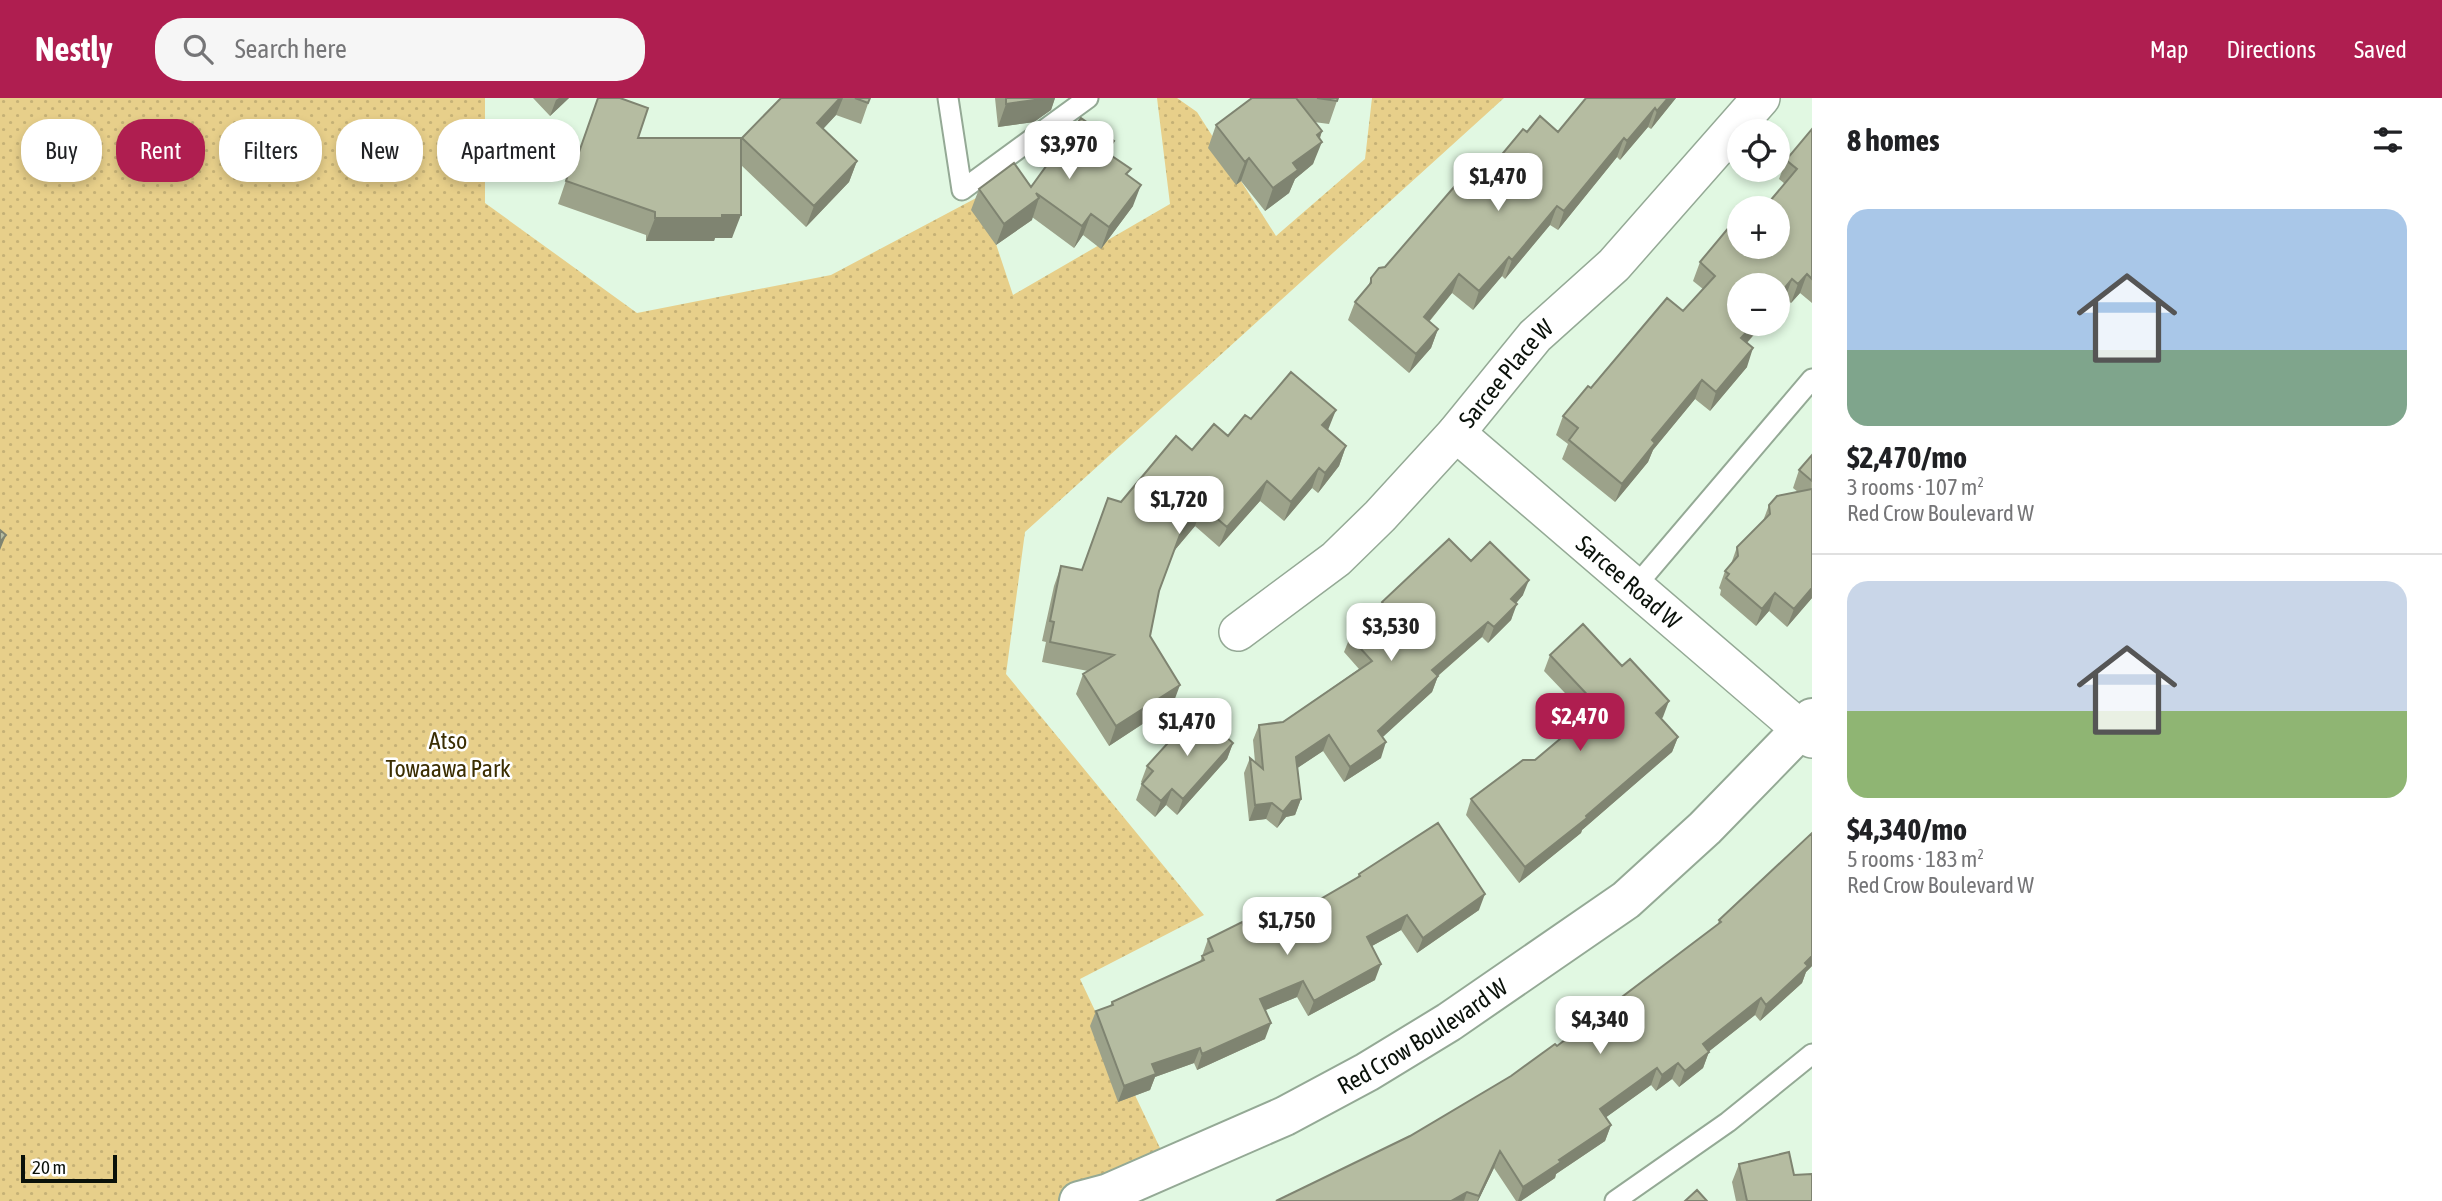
<!DOCTYPE html>
<meta charset="utf-8">
<style>
:root{--surface:#fff;--page:#f6f6f6;--text:#202124;--muted:#757577;--line:#e0e0e0;--accent:#af1e50}
body{margin:0;font-family:"Asap Condensed",sans-serif;background:var(--page);color:var(--text);height:100vh;display:flex;flex-direction:column;font-size:26px;white-space:nowrap}
*{box-sizing:border-box;margin:0}
p{font-size:23px;color:var(--muted)}
.icon{flex:none;width:38px;height:38px;fill:none;stroke:currentColor;stroke-width:2;stroke-linecap:round;stroke-linejoin:round}
.map{position:relative;flex:1;overflow:hidden}
.drawer{display:flex;flex-direction:column;background:var(--surface);width:630px}
.drawer>*{flex:none}
.top-card{position:absolute;left:21px;top:21px;width:665px;height:63px;display:flex;gap:14px}
.fabs{position:absolute;left:1727px;top:21px;display:grid;gap:14px}
.fabs a{display:grid;place-items:center;width:63px;height:63px;border-radius:50%;background:var(--surface);box-shadow:0 4px 10px #0003;font-size:35px}
.scale{position:absolute;left:21px;bottom:18px;width:96px;box-sizing:border-box;padding-left:7px;border:4px solid #0a110a;border-top:0;font-size:19px;line-height:24px;white-space:nowrap;color:#0a110a;-webkit-text-stroke:5px #fff;paint-order:stroke}
.price{position:absolute;translate:-50% -60px;padding:0 16px;border-radius:14px;background:#fff;color:#222;font-size:23px;line-height:46px;filter:drop-shadow(0 2px 4px #0008)}
.price::after{content:'';position:absolute;left:50%;top:42px;width:21px;height:16px;margin-left:-10px;background:inherit;clip-path:polygon(0 0,100% 0,50% 100%)}
.price.selected{background:var(--accent);color:#fff}
ul{padding:0;list-style:none}
li{display:grid;align-content:center;gap:14px;height:371px;padding:0 35px}
li+li{border-top:2px solid var(--line)}
li span{display:grid;place-items:center;height:217px;border-radius:21px;color:#555}
li>.icon{margin-inline-start:auto}
span .icon{width:126px;height:126px;fill:#fffc;stroke-width:1}
li b{font-size:30px}
h2{display:flex;justify-content:space-between;align-items:center;height:84px;padding:0 35px;font-size:30px}
.chip{padding:0 24px;border-radius:28px;background:var(--surface);box-shadow:0 4px 10px #0003;font-size:24px;line-height:63px}
.chip.selected{background:var(--accent);color:#fff}
header{display:flex;align-items:center;gap:42px;box-sizing:border-box;height:98px;padding:0 35px;background:var(--accent);color:#fff}
header strong{font-size:33px}
nav{display:flex;gap:38px;margin-inline-start:auto;font-size:24px}
.search{width:490px;height:63px;background:var(--page);display:flex;align-items:center;gap:18px;box-sizing:border-box;padding:0 24px;border-radius:28px;color:var(--muted);font-size:26px}
main{display:flex;flex:1;min-height:0}
.map>svg:first-child{display:block}
.park{fill:url(#park-dots)}
.lines{fill:none;stroke-linecap:round;stroke-linejoin:round}
.lane-casing{stroke:#94a995;stroke-width:23}
.street-casing{stroke:#94a995;stroke-width:40}
.secondary-casing{stroke:#94a995;stroke-width:42}
.lane{stroke:#fff;stroke-width:19}
.street{stroke:#fff;stroke-width:37}
.secondary{stroke:#fff;stroke-width:38}
.wall{fill:#9ca28a}
.shaded-wall{fill:#7f8471}
.building{fill:#b5bca1;stroke:#7f8471;stroke-width:2}
.labels{text-anchor:middle;dominant-baseline:central;stroke-width:5;stroke-linejoin:round;paint-order:stroke}
.street-label{font-size:24px;fill:#0a110a;stroke:#fff}
.park-label{font-size:24px;fill:#3b2e02;stroke:#fff}
</style>
<header>
<strong>Nestly</strong>
<div class="search"><svg class="icon" aria-label="search" viewBox="0 0 24 24"><circle cx="10" cy="10" r="6"/><path d="M15 15l6 6"/></svg>Search here</div>
<nav><a>Map</a><a>Directions</a><a>Saved</a></nav>
</header>
<main>
<div class="map">
<svg width="1812" height="1103" viewBox="0 0 1812 1103">
<defs>
<pattern id="park-dots" width="8" height="8" patternUnits="userSpaceOnUse" patternTransform="scale(1.75)"><rect width="8" height="8" fill="#e7cf8a"/><path d="M2 2h.1M6 6h.1" fill="none" stroke="#c5b176" stroke-width="1.8" stroke-linecap="round"/></pattern>
</defs>
<rect width="100%" height="100%" fill="#e1f8e2"/>
<!-- park -->
<path class="park" d="M 0,0 L 485,0 L 485,105 L 637,215 L 831,177 L 980,98 L 1013,197 L 1170,106 L 1157,0 L 1177,0 L 1197,14 L 1276,138 L 1365,61 L 1372,0 L 1504,0 L 1025,434 L 1006,576 L 1204,817 L 1080,881 L 1169,1069 L 1079,1103 L 0,1103 Z"/>
<g class="lines">
<defs>
<path id="lane" d="M 948,0 L 962,92 L 1088,0
M 1635,489 L 1812,281
M 1615,1103 L 1728,1024 L 1812,956"/>
<g id="street">
<path id="s1" d="M 1456,335 L 1812,641"/>
<path id="s2" d="M 1238,534 L 1336,461 L 1380,418 L 1456,335 L 1535,238 L 1614,167 L 1761,0"/>
</g>
<g id="secondary">
<path id="s3" d="M 1079,1103 L 1109,1095 L 1285,1018 L 1367,974 L 1449,924 L 1626,802 L 1705,730 L 1812,620"/>
</g>
</defs>
<!-- lane casing -->
<use href="#lane" class="lane-casing"/>
<!-- street casing -->
<use href="#street" class="street-casing"/>
<!-- secondary casing -->
<use href="#secondary" class="secondary-casing"/>
<!-- lane -->
<use href="#lane" class="lane"/>
<!-- street -->
<use href="#street" class="street"/>
<!-- secondary -->
<use href="#secondary" class="secondary"/>
</g>
<!-- wall -->
<path class="wall" d="M 533,0 L 569,0 L 550,18 Z
M 781,0 L 870,0 L 861,26 L 836,17 L 823,31 L 857,63 L 849,84 L 806,129 L 741,67 L 732,140 L 715,140 L 714,143 L 646,143 L 646,137 L 558,106 L 575,56 L 578,57 L 638,40 L 741,45 L 742,40 Z
M 995,0 L 1055,0 L 1051,12 L 1034,24 L 998,29 Z
M 1252,0 L 1338,0 L 1329,26 L 1314,24 L 1322,33 L 1313,66 L 1295,81 L 1289,95 L 1265,113 L 1241,83 L 1236,87 L 1208,50 L 1216,27 Z
M 1586,0 L 1676,0 L 1651,31 L 1648,29 L 1620,62 L 1617,59 L 1558,132 L 1550,127 L 1505,181 L 1502,178 L 1473,212 L 1452,195 L 1429,224 L 1438,231 L 1431,250 L 1409,275 L 1348,222 L 1355,204 L 1368,189 L 1371,180 L 1385,169 L 1479,84 L 1558,34 Z
M 1812,31 L 1812,205 L 1800,195 L 1791,205 L 1785,200 L 1740,226 L 1763,226 L 1747,245 L 1747,269 L 1710,313 L 1695,301 L 1653,352 L 1648,364 L 1615,404 L 1562,361 L 1568,346 L 1556,337 L 1563,318 L 1591,290 L 1683,213 L 1703,191 L 1693,183 L 1700,164 L 1740,149 L 1785,86 L 1779,81 L 1786,62 Z
M 1109,56 L 1128,78 L 1133,108 L 1101,151 L 1083,137 L 1074,150 L 1032,119 L 1032,122 L 996,147 L 971,112 L 979,91 L 1031,89 Z
M 1251,321 L 1328,332 L 1346,348 L 1339,368 L 1318,395 L 1312,390 L 1284,423 L 1260,403 L 1219,449 L 1195,428 L 1174,453 L 1159,494 L 1150,538 L 1173,606 L 1109,648 L 1076,596 L 1083,576 L 1088,573 L 1042,564 L 1046,544 L 1042,543 L 1054,488 L 1061,468 L 1082,472 L 1121,404 L 1192,352 L 1228,338 Z
M 1812,357 L 1812,500 L 1787,529 L 1769,513 L 1756,528 L 1720,497 L 1721,492 L 1719,490 L 1725,473 L 1731,466 L 1737,449 L 1763,423 L 1769,407 L 1798,394 L 1793,390 L 1799,372 Z
M 1471,463 L 1523,497 L 1516,505 L 1511,522 L 1488,545 L 1482,539 L 1438,578 L 1432,594 L 1382,639 L 1381,660 L 1344,684 L 1323,653 L 1297,670 L 1301,701 L 1295,717 L 1286,719 L 1277,730 L 1266,721 L 1249,723 L 1244,675 L 1250,660 L 1255,664 L 1253,642 L 1259,627 L 1283,624 L 1359,571 L 1344,554 L 1350,539 L 1379,513 L 1382,504 Z
M 1550,557 L 1663,619 L 1661,621 L 1678,639 L 1672,654 L 1582,732 L 1581,735 L 1519,785 L 1466,717 L 1471,701 L 1535,662 L 1568,634 L 1570,628 L 1584,615 L 1544,573 Z
M 1233,645 L 1227,661 L 1177,717 L 1166,707 L 1155,719 L 1136,702 L 1142,685 L 1141,684 L 1147,668 Z
M 1812,735 L 1812,868 L 1806,874 L 1802,885 L 1760,923 L 1755,917 L 1709,953 L 1703,970 L 1679,989 L 1672,981 L 1656,993 L 1651,987 L 1606,1019 L 1611,1027 L 1605,1043 L 1556,1076 L 1555,1080 L 1521,1103 L 1516,1103 L 1494,1070 L 1478,1103 L 1276,1103 L 1410,1038 L 1511,978 L 1557,948 L 1718,826 L 1719,822 Z
M 1359,776 L 1479,812 L 1417,855 L 1401,832 L 1372,848 L 1375,882 L 1308,918 L 1297,899 L 1265,912 L 1265,941 L 1197,972 L 1194,965 L 1155,979 L 1150,992 L 1118,1004 L 1090,928 L 1096,913 L 1110,908 L 1112,904 L 1200,864 L 1208,841 L 1250,842 L 1357,780 Z
M 1739,1066 L 1794,1077 L 1812,1103 L 1736,1103 L 1732,1084 Z"/>
<!-- shaded-wall -->
<path class="shaded-wall" d="M 559,0 L 569,0 L 550,18 L 556,2 Z
M 840,0 L 843,0 L 836,17 L 809,46 L 817,25 Z
M 1044,0 L 1055,0 L 1051,12 L 1034,24 L 998,29 L 1006,6 Z
M 1668,0 L 1676,0 L 1651,31 L 1657,13 Z
M 1655,10 L 1648,29 L 1620,62 L 1627,43 Z
M 1322,33 L 1317,47 L 1322,44 L 1313,66 L 1295,81 L 1289,95 L 1265,113 L 1273,90 L 1317,37 Z
M 1624,40 L 1617,59 L 1558,132 L 1564,113 Z
M 1249,60 L 1241,83 L 1236,87 L 1245,64 Z
M 857,63 L 849,84 L 806,129 L 814,108 Z
M 1141,87 L 1133,108 L 1101,151 L 1109,129 Z
M 1039,100 L 1032,122 L 996,147 L 1004,126 Z
M 1557,108 L 1550,127 L 1505,181 L 1512,162 Z
M 1091,116 L 1083,137 L 1074,150 L 1082,128 Z
M 722,117 L 741,117 L 732,140 L 715,140 L 714,143 L 646,143 L 655,120 Z
M 1509,159 L 1502,178 L 1473,212 L 1479,193 Z
M 1459,176 L 1452,195 L 1417,238 L 1424,219 Z
M 1807,176 L 1800,195 L 1791,205 L 1798,186 Z
M 1792,181 L 1785,200 L 1778,208 L 1778,198 Z
M 1754,226 L 1763,226 L 1734,259 L 1741,240 Z
M 1438,231 L 1431,250 L 1409,275 L 1416,256 Z
M 1753,250 L 1747,269 L 1710,313 L 1716,294 Z
M 1702,282 L 1695,301 L 1653,352 L 1648,364 L 1615,404 L 1622,386 L 1652,342 Z
M 1336,312 L 1328,332 L 1315,347 L 1322,327 Z
M 1346,348 L 1339,368 L 1318,395 L 1325,375 Z
M 1319,370 L 1312,390 L 1284,423 L 1291,404 Z
M 1267,383 L 1260,403 L 1219,449 L 1227,429 Z
M 1202,408 L 1195,428 L 1174,453 L 1181,434 Z
M 6,437 L 0,452 L 0,453 L 0,444 Z
M 1529,482 L 1523,497 L 1506,517 L 1511,501 Z
M 1812,490 L 1812,500 L 1787,529 L 1794,511 Z
M 1775,495 L 1769,513 L 1756,528 L 1762,511 Z
M 1517,506 L 1511,522 L 1488,545 L 1494,529 Z
M 1488,524 L 1482,539 L 1426,588 L 1432,572 Z
M 1438,578 L 1432,594 L 1372,649 L 1378,633 Z
M 1180,587 L 1173,606 L 1109,648 L 1116,628 Z
M 1669,603 L 1663,619 L 1650,631 L 1656,615 Z
M 1329,637 L 1323,653 L 1290,675 L 1296,659 Z
M 1678,639 L 1672,654 L 1582,732 L 1581,735 L 1519,785 L 1525,769 Z
M 1386,644 L 1381,660 L 1344,684 L 1350,669 Z
M 1233,645 L 1227,661 L 1177,717 L 1183,701 Z
M 1172,691 L 1166,707 L 1155,719 L 1161,703 Z
M 1301,701 L 1295,717 L 1286,719 L 1277,730 L 1283,714 L 1292,703 Z
M 1272,705 L 1266,721 L 1249,723 L 1255,707 Z
M 1485,796 L 1479,812 L 1417,855 L 1423,840 Z
M 1407,817 L 1401,832 L 1361,854 L 1367,839 Z
M 1812,858 L 1812,868 L 1806,874 L 1802,885 L 1760,923 L 1766,907 Z
M 1381,866 L 1375,882 L 1308,918 L 1314,903 Z
M 1303,883 L 1297,899 L 1254,917 L 1260,901 Z
M 1761,900 L 1755,917 L 1697,963 L 1703,946 Z
M 1271,925 L 1265,941 L 1197,972 L 1202,956 Z
M 1200,950 L 1194,965 L 1155,979 L 1150,992 L 1118,1004 L 1124,988 L 1152,966 Z
M 1709,954 L 1703,970 L 1679,989 L 1685,973 Z
M 1678,965 L 1672,981 L 1656,993 L 1662,977 Z
M 1657,970 L 1651,987 L 1594,1028 L 1600,1011 Z
M 1611,1027 L 1605,1043 L 1556,1076 L 1555,1080 L 1521,1103 L 1518,1103 L 1523,1089 L 1559,1062 Z
M 1500,1053 L 1494,1070 L 1478,1103 L 1477,1103 Z
M 1467,1094 L 1464,1103 L 1451,1103 Z"/>
<!-- building -->
<path class="building" d="M 598,0 L 620,0 L 648,10 L 638,40 L 741,40 L 741,117 L 722,117 L 722,120 L 655,120 L 655,114 L 566,83 L 575,56 L 578,57 Z
M 781,0 L 840,0 L 817,25 L 857,63 L 814,108 L 742,40 Z
M 855,0 L 870,0 L 868,5 Z
M 1006,0 L 1044,0 L 1042,1 L 1006,6 Z
M 1252,0 L 1296,0 L 1322,33 L 1317,37 L 1322,44 L 1293,65 L 1298,72 L 1273,90 L 1249,60 L 1245,64 L 1216,27 Z
M 1317,0 L 1338,0 L 1337,3 Z
M 1586,0 L 1668,0 L 1657,13 L 1655,10 L 1627,43 L 1624,40 L 1564,113 L 1557,108 L 1512,162 L 1509,159 L 1479,193 L 1459,176 L 1424,219 L 1438,231 L 1416,256 L 1355,204 L 1371,185 L 1371,180 L 1379,170 L 1385,169 L 1467,74 L 1479,84 L 1523,31 L 1527,34 L 1540,18 L 1558,34 Z
M 1081,20 L 1114,43 L 1106,54 L 1131,71 L 1126,76 L 1141,87 L 1109,129 L 1091,116 L 1082,128 L 1036,95 L 1039,100 L 1004,126 L 979,91 L 1014,65 L 1031,89 Z
M 1812,31 L 1812,181 L 1807,176 L 1798,186 L 1792,181 L 1778,198 L 1778,187 L 1740,187 L 1740,226 L 1754,226 L 1741,240 L 1753,250 L 1716,294 L 1702,282 L 1652,342 L 1655,345 L 1622,386 L 1569,342 L 1578,330 L 1563,318 L 1588,288 L 1591,290 L 1667,200 L 1683,213 L 1715,178 L 1700,164 L 1740,116 L 1740,149 L 1778,149 L 1778,110 L 1764,110 L 1797,71 L 1786,62 Z
M 1751,103 L 1759,110 L 1745,110 Z
M 1291,274 L 1336,312 L 1322,327 L 1346,348 L 1325,375 L 1319,370 L 1291,404 L 1267,383 L 1227,429 L 1202,408 L 1181,434 L 1159,493 L 1150,538 L 1180,587 L 1116,628 L 1083,576 L 1114,557 L 1050,544 L 1054,524 L 1050,523 L 1061,468 L 1082,472 L 1108,400 L 1121,404 L 1176,338 L 1192,352 L 1214,326 L 1228,338 L 1245,317 L 1251,321 Z
M 1812,357 L 1812,383 L 1799,372 Z
M 1812,391 L 1812,490 L 1794,511 L 1775,495 L 1762,511 L 1726,480 L 1729,476 L 1725,473 L 1738,458 L 1737,449 L 1770,416 L 1769,407 L 1777,398 Z
M 0,432 L 6,437 L 0,444 Z
M 1449,441 L 1471,463 L 1490,444 L 1529,482 L 1511,501 L 1517,506 L 1494,529 L 1488,524 L 1432,572 L 1438,578 L 1378,633 L 1386,644 L 1350,669 L 1329,637 L 1296,659 L 1301,701 L 1292,703 L 1283,714 L 1272,705 L 1255,707 L 1250,660 L 1263,671 L 1259,627 L 1283,624 L 1372,563 L 1350,539 L 1385,508 L 1382,504 Z
M 1583,526 L 1622,568 L 1630,561 L 1669,603 L 1656,615 L 1678,639 L 1586,718 L 1587,720 L 1525,769 L 1471,701 L 1523,662 L 1535,662 L 1573,630 L 1570,628 L 1595,605 L 1550,557 Z
M 1197,613 L 1233,645 L 1183,701 L 1172,691 L 1161,703 L 1142,686 L 1153,673 L 1147,668 Z
M 1438,725 L 1485,796 L 1423,840 L 1407,817 L 1367,839 L 1381,866 L 1314,903 L 1303,883 L 1260,901 L 1271,925 L 1202,956 L 1200,950 L 1152,966 L 1156,976 L 1124,988 L 1096,913 L 1113,907 L 1112,904 L 1204,862 L 1202,858 L 1213,853 L 1208,841 L 1242,824 L 1250,842 L 1360,778 L 1359,776 Z
M 1812,735 L 1812,858 L 1805,865 L 1808,868 L 1766,907 L 1761,900 L 1703,946 L 1709,954 L 1685,973 L 1678,965 L 1662,977 L 1657,970 L 1600,1011 L 1611,1027 L 1559,1062 L 1561,1064 L 1523,1089 L 1500,1053 L 1479,1098 L 1467,1094 L 1451,1103 L 1276,1103 L 1410,1038 L 1511,978 L 1555,946 L 1557,948 L 1721,824 L 1719,822 Z
M 1789,1054 L 1794,1077 L 1812,1076 L 1812,1103 L 1747,1103 L 1739,1066 Z
M 1697,1092 L 1707,1103 L 1685,1103 Z"/>
<g class="labels">
<!-- street labels -->
<g class="street-label">
<text stroke="none"><textPath href="#s2" startOffset="374">Sarcee Place W</textPath></text>
<text stroke="none"><textPath href="#s1" startOffset="228">Sarcee Road W</textPath></text>
<text stroke="none"><textPath href="#s3" startOffset="382">Red Crow Boulevard W</textPath></text>
</g>
<!-- park labels -->
<g class="park-label">
<text x="448" y="642">Atso<tspan x="448" dy="28">Towaawa Park</tspan></text>
</g>
</g>
</svg>
<div class="fabs">
<a><svg class="icon" aria-label="locate" viewBox="0 0 24 24"><circle cx="12" cy="12" r="6"/><path d="M12 2v4M12 18v4M2 12h4M18 12h4"/></svg></a>
<a>+</a>
<a>−</a>
</div>
<div class="scale">20 m</div>
<b class="price" style="left:1069px;top:83px">$3,970</b>
<b class="price" style="left:1498px;top:115px">$1,470</b>
<b class="price" style="left:1179px;top:438px">$1,720</b>
<b class="price" style="left:1391px;top:565px">$3,530</b>
<b class="price selected" style="left:1580px;top:655px">$2,470</b>
<b class="price" style="left:1187px;top:660px">$1,470</b>
<b class="price" style="left:1287px;top:859px">$1,750</b>
<b class="price" style="left:1600px;top:958px">$4,340</b>
<div class="top-card">
<a class="chip">Buy</a>
<a class="chip selected">Rent</a>
<a class="chip">Filters</a>
<a class="chip">New</a>
<a class="chip">Apartment</a>
</div>
</div>
<section class="drawer">
<h2>8 homes<svg class="icon" aria-label="filters" viewBox="0 0 24 24"><path d="M4 7h16M4 17h16"/><circle cx="9" cy="7" r="2"/><circle cx="15" cy="17" r="2"/></svg></h2>
<ul>
<li><span style="background:linear-gradient(#a9c7e8 65%,#7fa58c 0)"><svg class="icon" aria-label="home" viewBox="0 0 24 24"><path d="M3 11l9-7 9 7M6 9v11h12V9"/></svg></span><div><b>$2,470/mo</b><p>3 rooms · 107 m²</p><p>Red Crow Boulevard W</p></div></li>
<li><span style="background:linear-gradient(#c9d6e8 60%,#8fb573 0)"><svg class="icon" aria-label="home" viewBox="0 0 24 24"><path d="M3 11l9-7 9 7M6 9v11h12V9"/></svg></span><div><b>$4,340/mo</b><p>5 rooms · 183 m²</p><p>Red Crow Boulevard W</p></div></li>
</ul>
</section>
</main>
